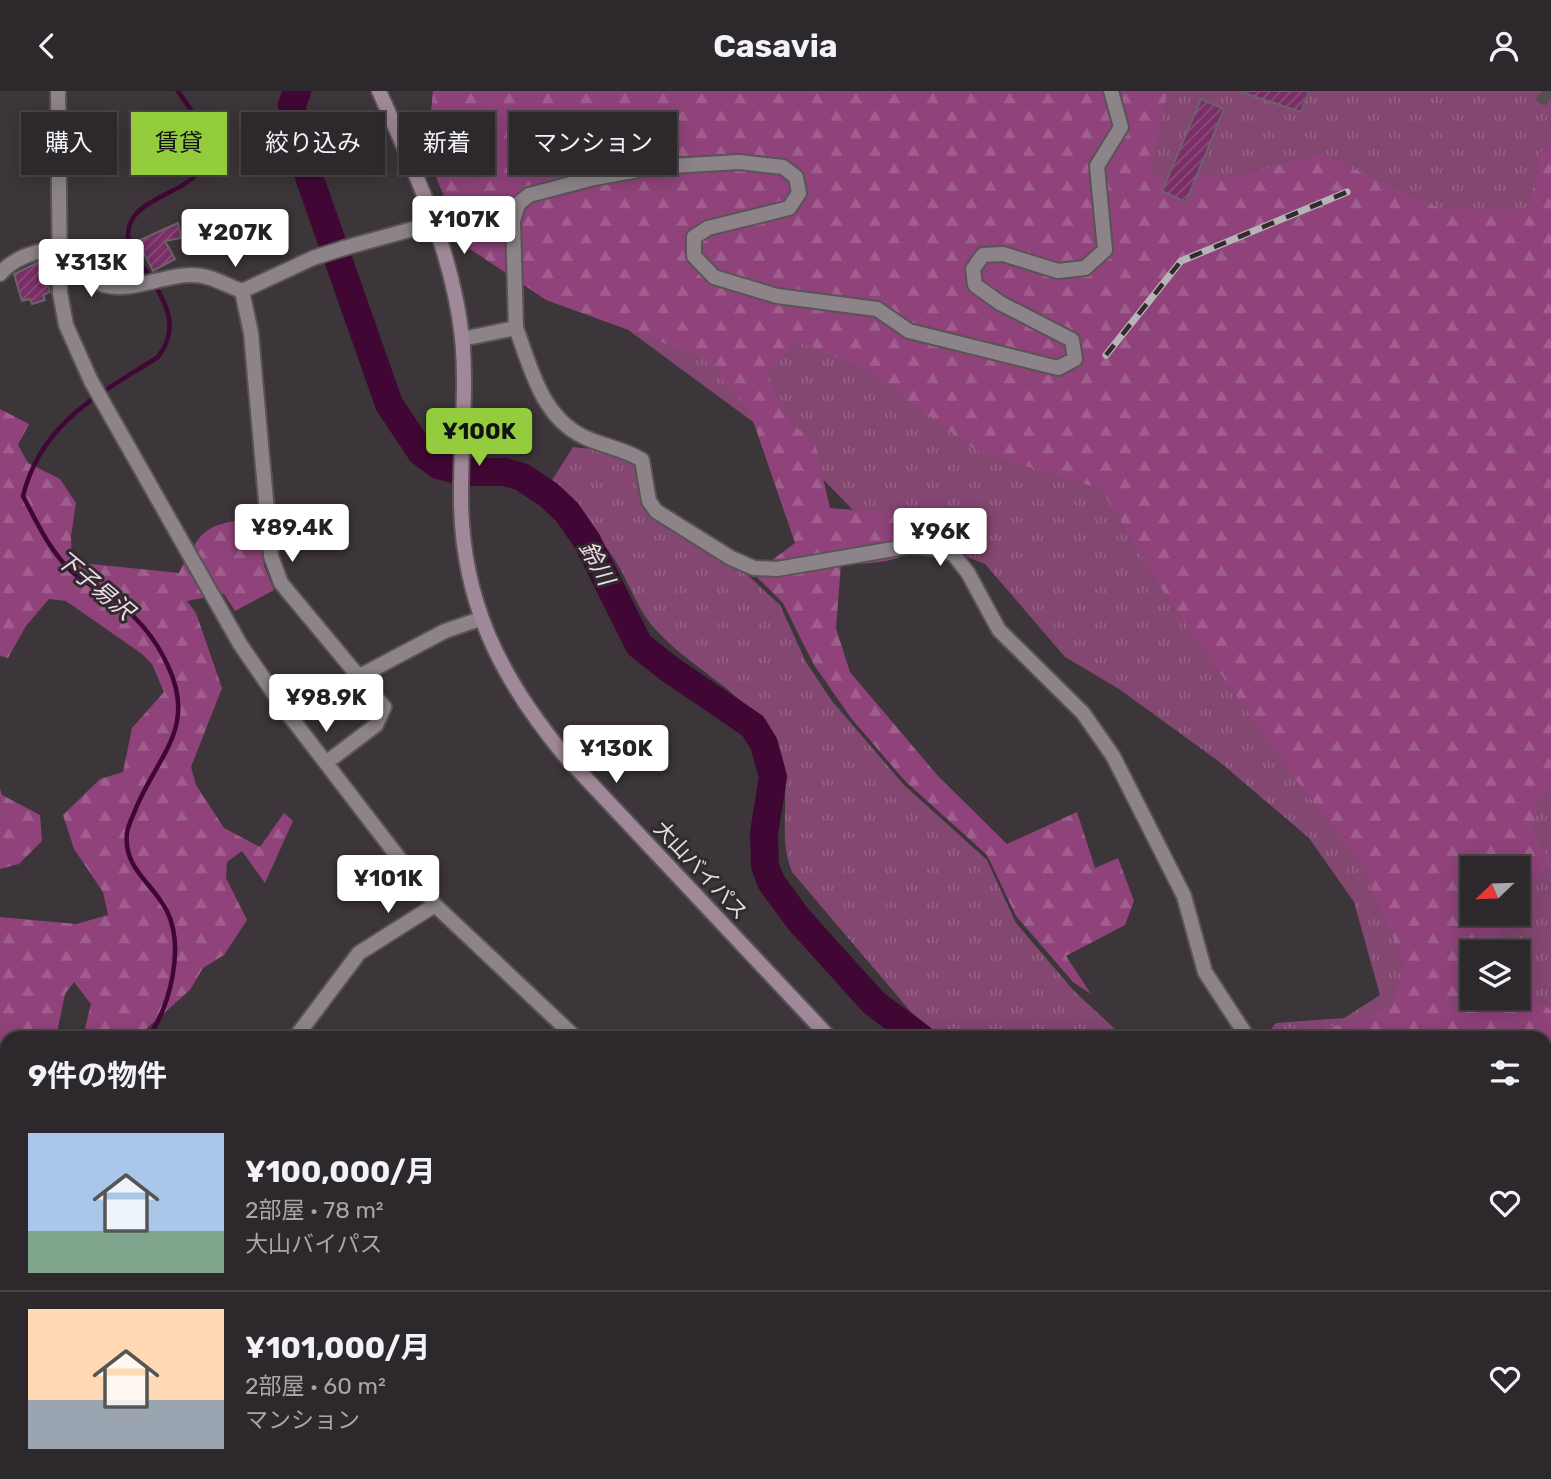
<!DOCTYPE html>
<html lang="ja">
<meta charset="utf-8">
<style>
:root{--surface:#2d282b;--page:#353033;--text:#f1f3f6;--muted:#a7a6a9;--line:#484447;--accent:#93cc3d}
body{margin:0;font-family:Rubik,"Noto Sans JP",sans-serif;background:var(--page);color:var(--text);height:100vh;display:flex;flex-direction:column;font-size:26px;white-space:nowrap}
*{box-sizing:border-box;margin:0}
p{font-size:23px;color:var(--muted)}
.icon{flex:none;width:38px;height:38px;fill:none;stroke:currentColor;stroke-width:2;stroke-linecap:round;stroke-linejoin:round}
.map{position:relative;flex:1;overflow:hidden}
.side{position:absolute;left:0px;top:940px;width:1552px;height:450px;display:flex;flex-direction:column;background:var(--surface);border-radius:21px 21px 0 0;box-shadow:0 4px 18px #0003,0 0 0 2px var(--line)}
.side>*{flex:none}
.banner{position:absolute;left:21px;top:21px;width:700px;height:63px;display:flex;gap:14px}
.needle{width:46px;rotate:247deg}
.controls{position:absolute;left:1460px;top:765px;display:grid;gap:14px}
.controls a{display:grid;place-items:center;width:70px;height:70px;border-radius:0px;background:var(--surface);box-shadow:0 4px 18px #0003,0 0 0 2px var(--line);font-size:35px}
.price{position:absolute;translate:-50% -60px;padding:0 16px;border-radius:7px;background:#fff;color:#222;font-size:23px;line-height:46px;filter:drop-shadow(0 2px 4px #0008)}
.price::after{content:'';position:absolute;left:50%;top:42px;width:21px;height:16px;margin-left:-10px;background:inherit;clip-path:polygon(0 0,100% 0,50% 100%)}
.price.active{background:var(--accent);color:#111}
ul{padding:0;list-style:none}
li{display:flex;align-items:center;gap:21px;height:175px;padding:0 28px}
li+li{border-top:2px solid var(--line)}
li span{display:grid;place-items:center;flex:none;width:196px;height:140px;border-radius:0px;color:#555}
li>.icon{margin-inline-start:auto}
span .icon{width:84px;height:84px;fill:#fffc;stroke-width:1}
li b{font-size:30px}
h2{display:flex;justify-content:space-between;align-items:center;height:84px;padding:0 28px;font-size:30px}
.chip{padding:0 24px;border-radius:0px;background:var(--surface);box-shadow:0 4px 18px #0003,0 0 0 2px var(--line);font-size:24px;line-height:63px}
.chip.active{background:var(--accent);color:#111}
header{display:flex;justify-content:space-between;align-items:center;height:91px;padding:0 28px;background:var(--surface);font-size:32px;font-weight:700}
.map>svg:first-child{display:block}
.grass{fill:url(#grass-tufts)}
.forest{fill:url(#forest-firs)}
.lines{fill:none;stroke-linecap:round;stroke-linejoin:round}
.stream{stroke:#400734;stroke-width:4.5}
.river{stroke:#400734;stroke-width:28}
.building{fill:url(#building-hatch);stroke:#6b6368;stroke-width:2}
.motorway-tunnel{stroke:#554e52;stroke-width:21;stroke-dasharray:21 10;stroke-linecap:butt}
.minor-casing{stroke:#595356;stroke-width:18}
.tertiary-casing{stroke:#595356;stroke-width:18}
.secondary-casing{stroke:#595356;stroke-width:18}
.minor{stroke:#8c8489;stroke-width:14}
.tertiary{stroke:#8c8489;stroke-width:14}
.secondary{stroke:#a08898;stroke-width:14}
.rail-casing{stroke:#b8b3b6;stroke-width:7}
.rail{stroke:#312a2f;stroke-width:4.5;stroke-dasharray:13;stroke-linecap:butt}
.labels{text-anchor:middle;dominant-baseline:central;stroke-width:6;stroke-linejoin:round;paint-order:stroke}
.street-label{font-size:21px;fill:#e3dfe2;stroke:#312a2f}
.water-label{font-size:23px;font-style:italic;fill:#f2dcea;stroke:#312a2f}
</style>
<header><svg class="icon" aria-label="back" viewBox="0 0 24 24"><path d="M15 5l-7 7 7 7"/></svg>Casavia<svg class="icon" aria-label="person" viewBox="0 0 24 24"><circle cx="12" cy="8" r="4"/><path d="M4 21q1-7 8-7t8 7"/></svg></header>
<div class="map">
<svg width="1551" height="1388" viewBox="0 0 1551 1388">
<defs>
<pattern id="grass-tufts" width="24" height="20" patternUnits="userSpaceOnUse" patternTransform="scale(1.75)"><rect width="24" height="20" fill="#834771"/><path d="M3 7l-1-3M5 7V3M7 7l1-3M15 17l-1-3M17 17v-4M19 17l1-3" fill="none" stroke="#946185"/></pattern>
<pattern id="forest-firs" width="22" height="20" patternUnits="userSpaceOnUse" patternTransform="scale(1.75)"><rect width="22" height="20" fill="#8f437a"/><path d="M5 1l3.5 6h-7zM16 11l3.5 6h-7z" fill="#9f5e8d"/></pattern>
<pattern id="building-hatch" width="6" height="6" patternUnits="userSpaceOnUse" patternTransform="scale(1.75)"><rect width="6" height="6" fill="#792e66"/><path d="M-1 1l2-2M0 6l6-6M5 7l2-2" fill="none" stroke="#8c4c7c"/></pattern>
</defs>
<rect width="100%" height="100%" fill="#3c3539"/>
<!-- grass -->
<path class="grass" d="M 870,0 L 1551,0 L 1551,133 L 1331,114 L 1472,906 L 1517,906 L 1517,861 L 1475,861 L 1498,823 L 1517,822 L 1517,777 L 1551,663 L 1551,1388 L 1545,1382 L 1545,947 L 1263,947 L 1276,932 L 1344,927 L 1380,904 L 1354,811 L 1309,747 L 1221,672 L 1119,598 L 1065,566 L 985,473 L 858,424 L 802,367 L 483,132 Z
M 573,356 C 598,359 625,358 641,380 L 638,398 L 644,415 L 741,478 L 780,514 L 806,571 L 832,610 L 904,694 L 987,769 L 1016,832 L 1074,900 L 1115,938 L 1142,947 L 943,947 L 911,921 L 792,781 C 776,741 794,702 778,661 C 756,605 695,582 656,539 C 637,519 628,488 613,466 C 596,440 568,418 547,397 Z"/>
<!-- forest -->
<path class="forest" d="M 433,0 L 1168,0 L 1149,84 L 1234,86 L 1321,63 L 1441,118 L 1528,119 L 1542,58 L 1551,54 L 1551,696 L 1539,708 L 1532,740 L 1551,771 L 1517,806 L 1517,777 L 1472,777 L 1472,822 L 1505,823 L 1495,861 L 1472,861 L 1472,906 L 1517,906 L 1517,894 L 1551,919 L 1551,1021 L 1545,1020 L 1545,947 L 1270,947 L 1307,937 L 1346,934 L 1391,916 L 1405,873 L 1360,772 L 1290,681 L 1168,508 L 1101,398 L 977,360 L 869,280 L 796,249 L 766,285 L 794,334 L 815,352 L 830,417 L 938,425 C 912,474 892,470 841,474 L 836,537 L 850,581 L 938,685 L 1007,753 L 1077,721 L 1095,777 L 1118,767 L 1134,810 L 1125,834 L 1066,865 L 1091,903 L 1073,891 L 1016,825 L 987,764 L 905,690 L 851,627 L 814,574 L 783,512 L 757,486 L 771,470 L 795,452 L 749,318 L 703,266 L 546,209 L 464,154 L 427,64 Z
M 0,318 L 29,333 L 18,354 L 28,372 L 60,388 L 76,412 L 71,445 L 72,471 L 179,482 C 204,433 206,434 261,426 L 264,475 L 274,499 L 235,520 L 224,503 L 187,510 L 196,522 L 222,597 L 191,676 L 196,694 L 224,737 L 260,756 L 284,722 L 293,730 L 265,792 L 242,760 L 227,771 L 226,787 L 247,829 L 224,864 L 203,877 L 190,899 L 136,947 L 96,947 L 85,937 L 91,913 L 74,891 L 65,903 L 56,947 L 7,947 L 7,1009 L 0,999 L 0,826 L 76,833 L 108,824 L 103,801 L 74,758 L 63,724 L 100,688 L 123,681 L 132,637 L 164,601 L 152,573 L 142,563 L 66,510 L 49,508 L 26,535 L 8,567 L 0,565 Z
M 0,697 L 2,704 L 40,724 L 42,750 L 19,773 L 0,778 Z
M 7,1072 L 7,1184 L 1,1187 L 0,1082 Z
M 1545,1159 L 1551,1159 L 1551,1388 L 1393,1388 L 1391,1383 L 1545,1382 Z
M 214,1382 L 441,1382 L 446,1387 L 459,1382 L 632,1382 L 639,1388 L 211,1388 Z"/>
<g class="lines">
<!-- stream -->
<path class="stream" d="M 148,947 C 170,915 185,857 167,820 C 153,792 123,778 127,742 C 128,734 133,725 136,717 C 158,664 197,637 168,575 C 155,546 134,522 107,504 C 94,495 78,488 68,477 C 48,456 36,430 23,405 C 41,331 100,303 158,266 C 181,236 166,212 148,183 C 142,173 131,164 129,152 C 117,94 226,111 203,41 C 198,26 186,13 178,0
M 0,1178 L 7,1166"/>
<!-- river -->
<path class="river" d="M 297,0 L 292,14 L 294,43 L 389,313 L 421,361 L 438,374 L 465,381 L 505,381 L 522,386 L 549,404 L 567,421 L 587,450 L 639,554 L 668,577 L 753,635 L 764,653 L 773,686 L 764,742 L 765,775 L 771,791 L 799,829 L 874,912 L 921,947
M 1319,1382 L 1322,1388"/>
</g>
<!-- building -->
<path class="building" d="M 1238,0 L 1309,0 L 1301,21 Z
M 1201,8 L 1224,18 L 1186,111 L 1162,100 Z
M 178,132 L 181,147 L 165,150 L 175,168 L 153,180 L 140,155 L 130,157 L 129,154 Z
M 41,170 L 50,201 L 43,204 L 45,209 L 32,213 L 30,208 L 22,210 L 14,183 Z"/>
<g class="lines">
<!-- motorway-tunnel -->
<path class="motorway-tunnel" d="M 1542,0 L 1551,7"/>
<defs>
<path id="minor" d="M 58,0 L 60,202 L 66,234 L 91,290 L 240,553 L 286,620 L 435,814 L 576,947
M 529,104 L 594,87 L 655,76 L 739,71 L 783,76 L 796,86 L 799,102 L 789,117 L 708,137 L 694,146 L 694,165 L 714,186 L 777,205 L 877,218 L 909,240 L 1058,277 L 1075,268 L 1072,249 L 1000,212 L 975,194 L 973,178 L 983,164 L 1003,163 L 1058,180 L 1085,177 L 1105,159 L 1097,75 L 1121,36 L 1111,0
M 0,183 C 15,165 36,161 58,156 C 74,165 89,189 104,194 C 129,202 164,184 190,184 C 209,183 225,194 242,200 L 313,167 L 344,157
M 242,200 L 251,242 L 271,465 L 281,492 L 384,616 L 376,634 L 327,671
M 516,237 C 531,277 541,324 582,345 C 601,355 623,357 642,369 L 649,410 L 656,420 L 731,467 L 754,477 L 777,478 L 911,455 L 941,458 L 954,464 L 968,482 L 999,539 L 1083,622 L 1113,665 L 1184,805 L 1205,881 L 1248,947
M 358,586 L 445,540 L 480,528
M 295,947 L 359,862 L 435,814
M 0,1222 L 7,1226
M 0,1311 L 7,1300
M 978,1382 L 980,1388
M 1393,1388 L 1397,1382"/>
<path id="tertiary" d="M 344,157 L 435,132
M 462,248 L 516,237 L 513,130 L 518,113 L 529,104"/>
<path id="secondary" d="M 379,0 C 415,80 452,159 462,246 C 467,297 461,350 461,401 C 460,507 499,586 566,666 L 830,947
M 1217,1382 L 1220,1388"/>
</defs>
<!-- minor casing -->
<use href="#minor" class="minor-casing"/>
<!-- tertiary casing -->
<use href="#tertiary" class="tertiary-casing"/>
<!-- secondary casing -->
<use href="#secondary" class="secondary-casing"/>
<!-- minor -->
<use href="#minor" class="minor"/>
<!-- tertiary -->
<use href="#tertiary" class="tertiary"/>
<!-- secondary -->
<use href="#secondary" class="secondary"/>
<defs>
<path id="rail" d="M 1106,264 L 1181,170 L 1347,101"/>
</defs>
<!-- rail casing -->
<use href="#rail" class="rail-casing"/>
<!-- rail -->
<use href="#rail" class="rail"/>
</g>
<g class="labels">
<!-- street labels -->
<g class="street-label">
<text transform="translate(701 779) rotate(47)">大山バイパス</text>
</g>
<!-- water labels -->
<g class="water-label">
<text transform="translate(597 472) rotate(61)">鈴川</text>
<text transform="translate(95 494) rotate(40)">下子易沢</text>
</g>
</g>
</svg>
<div class="controls">
<a><svg class="needle" viewBox="-14 -14 28 28"><path d="M0-13l5 13h-10z" fill="#e53935"/><path d="M0 13l5-13h-10z" fill="#a7a6a9"/></svg></a>
<a><svg class="icon" aria-label="layers" viewBox="0 0 24 24"><path d="M12 4l9 5-9 5-9-5zM3 14l9 5 9-5"/></svg></a>
</div>
<b class="price" style="left:464px;top:165px">¥107K</b>
<b class="price" style="left:235px;top:178px">¥207K</b>
<b class="price" style="left:91px;top:208px">¥313K</b>
<b class="price active" style="left:479px;top:377px">¥100K</b>
<b class="price" style="left:292px;top:473px">¥89.4K</b>
<b class="price" style="left:940px;top:477px">¥96K</b>
<b class="price" style="left:326px;top:643px">¥98.9K</b>
<b class="price" style="left:616px;top:694px">¥130K</b>
<b class="price" style="left:388px;top:824px">¥101K</b>
<div class="banner">
<a class="chip">購入</a>
<a class="chip active">賃貸</a>
<a class="chip">絞り込み</a>
<a class="chip">新着</a>
<a class="chip">マンション</a>
</div>
<section class="side">
<h2>9件の物件<svg class="icon" aria-label="filters" viewBox="0 0 24 24"><path d="M4 7h16M4 17h16"/><circle cx="9" cy="7" r="2"/><circle cx="15" cy="17" r="2"/></svg></h2>
<ul>
<li><span style="background:linear-gradient(#a9c7e8 70%,#7fa58c 0)"><svg class="icon" aria-label="home" viewBox="0 0 24 24"><path d="M3 11l9-7 9 7M6 9v11h12V9"/></svg></span><div><b>¥100,000/月</b><p>2部屋 · 78 m²</p><p>大山バイパス</p></div><svg class="icon" aria-label="heart" viewBox="0 0 24 24"><path d="M12 20l-8-8c-3-5 5-10 8-4 3-6 11-1 8 4z"/></svg></li>
<li><span style="background:linear-gradient(#ffd9b3 65%,#9aa5b1 0)"><svg class="icon" aria-label="home" viewBox="0 0 24 24"><path d="M3 11l9-7 9 7M6 9v11h12V9"/></svg></span><div><b>¥101,000/月</b><p>2部屋 · 60 m²</p><p>マンション</p></div><svg class="icon" aria-label="heart" viewBox="0 0 24 24"><path d="M12 20l-8-8c-3-5 5-10 8-4 3-6 11-1 8 4z"/></svg></li>
</ul>
</section>
</div>
